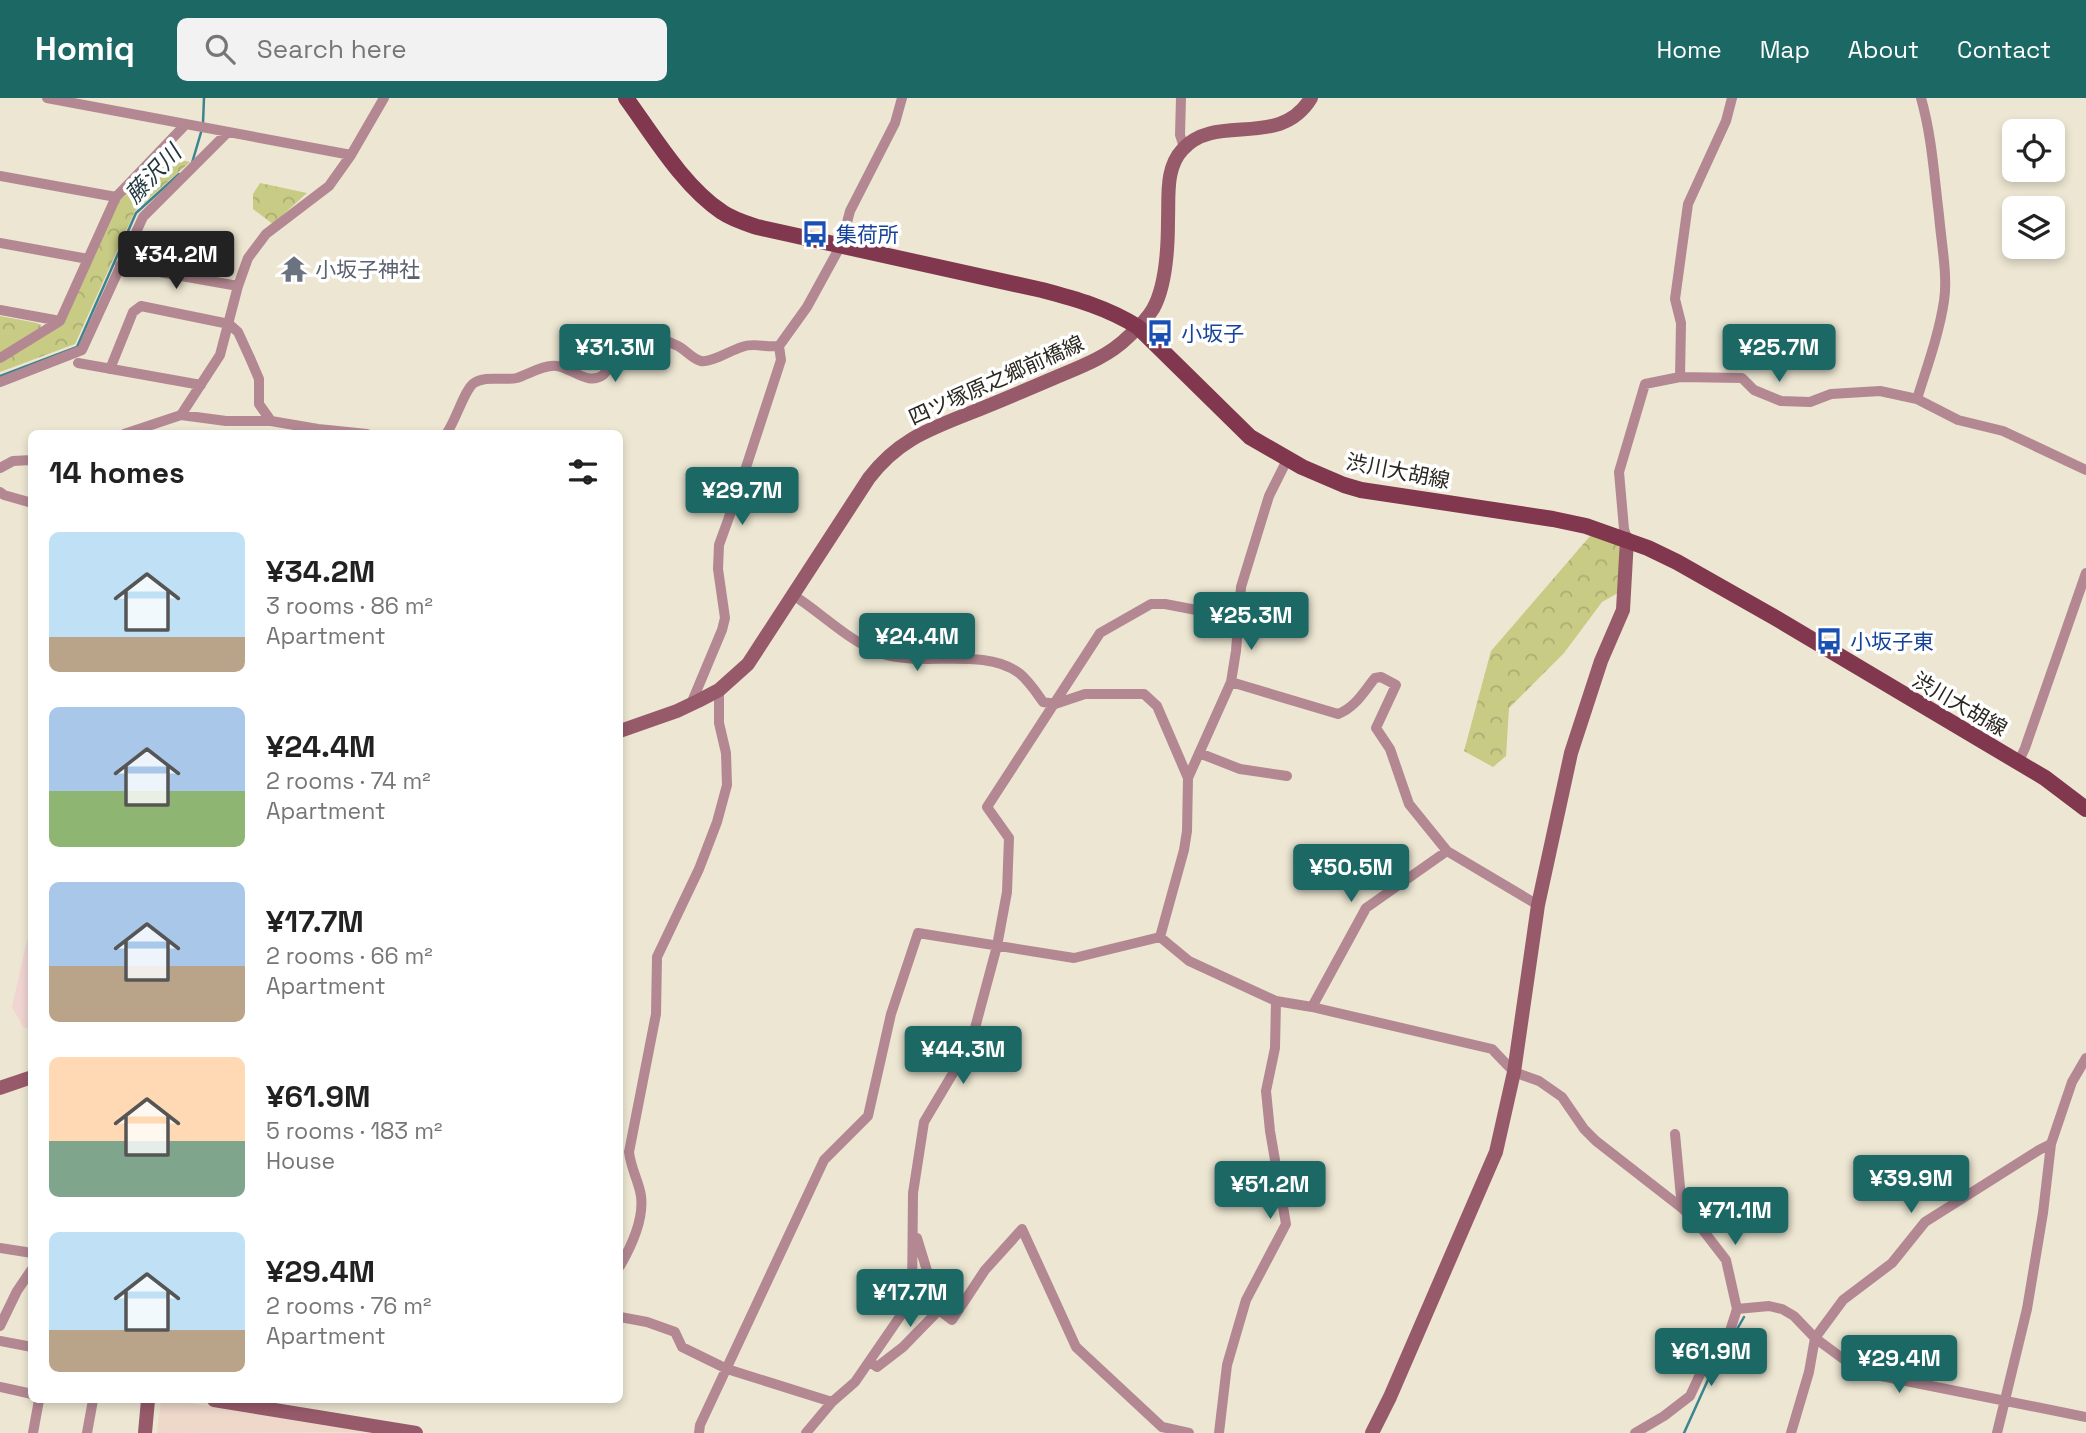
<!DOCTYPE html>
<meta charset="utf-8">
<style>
:root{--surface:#fff;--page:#f2f2f2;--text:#222;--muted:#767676;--accent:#1b6865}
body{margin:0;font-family:"Space Grotesk","Noto Sans JP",sans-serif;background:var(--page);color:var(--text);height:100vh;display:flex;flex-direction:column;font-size:26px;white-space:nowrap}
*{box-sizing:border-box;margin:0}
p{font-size:23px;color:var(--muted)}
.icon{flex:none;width:38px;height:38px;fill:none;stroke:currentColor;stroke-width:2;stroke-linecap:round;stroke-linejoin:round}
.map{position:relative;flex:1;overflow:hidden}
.panel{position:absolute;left:28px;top:332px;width:595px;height:973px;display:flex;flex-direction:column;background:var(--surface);border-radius:10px;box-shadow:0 4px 10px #0003}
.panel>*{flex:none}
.buttons{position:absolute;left:2002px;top:21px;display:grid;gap:14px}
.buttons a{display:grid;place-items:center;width:63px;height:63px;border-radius:10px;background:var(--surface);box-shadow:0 4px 10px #0003;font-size:35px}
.price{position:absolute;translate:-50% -60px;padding:0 16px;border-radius:7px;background:var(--accent);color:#fff;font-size:23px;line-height:46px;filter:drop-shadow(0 2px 4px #0008)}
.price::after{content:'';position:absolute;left:50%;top:42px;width:21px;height:16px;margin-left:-10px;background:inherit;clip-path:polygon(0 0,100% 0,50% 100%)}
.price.on{background:#222;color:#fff}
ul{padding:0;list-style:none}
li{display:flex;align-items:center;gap:21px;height:175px;padding:0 21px}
li span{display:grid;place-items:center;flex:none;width:196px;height:140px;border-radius:10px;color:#555}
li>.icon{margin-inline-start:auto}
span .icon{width:84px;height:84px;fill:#fffc;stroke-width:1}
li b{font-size:30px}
h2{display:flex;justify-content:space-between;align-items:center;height:84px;padding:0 21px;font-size:30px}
header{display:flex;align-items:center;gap:42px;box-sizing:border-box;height:98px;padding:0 35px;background:var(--accent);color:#fff}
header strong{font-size:33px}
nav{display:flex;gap:38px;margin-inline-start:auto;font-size:24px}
.search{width:490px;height:63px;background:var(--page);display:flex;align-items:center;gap:18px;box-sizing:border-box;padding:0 24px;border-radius:10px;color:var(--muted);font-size:26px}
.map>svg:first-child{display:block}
.industrial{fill:#edd8ca}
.education{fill:#f0d5d2}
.forest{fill:url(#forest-crowns)}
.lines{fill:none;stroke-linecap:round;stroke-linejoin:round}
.stream{stroke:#3d8491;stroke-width:2.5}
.street{stroke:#b38892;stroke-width:10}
.secondary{stroke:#975a6a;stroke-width:14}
.primary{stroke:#81374e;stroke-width:16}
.labels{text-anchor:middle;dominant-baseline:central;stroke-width:7;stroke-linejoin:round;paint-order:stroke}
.transit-label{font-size:21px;fill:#164399;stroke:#fff;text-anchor:start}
.worship-label{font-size:21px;fill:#5b616d;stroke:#fff;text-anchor:start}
.street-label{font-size:21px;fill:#2a2820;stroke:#fff}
.water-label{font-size:23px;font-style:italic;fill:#1f363c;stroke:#fff}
</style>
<header>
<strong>Homiq</strong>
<div class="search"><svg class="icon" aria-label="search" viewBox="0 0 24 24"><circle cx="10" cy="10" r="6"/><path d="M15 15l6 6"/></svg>Search here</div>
<nav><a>Home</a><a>Map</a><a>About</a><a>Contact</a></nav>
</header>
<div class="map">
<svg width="2086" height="1335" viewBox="0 0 2086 1335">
<defs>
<pattern id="forest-crowns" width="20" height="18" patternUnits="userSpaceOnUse" patternTransform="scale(1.75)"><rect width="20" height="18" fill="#c7cb83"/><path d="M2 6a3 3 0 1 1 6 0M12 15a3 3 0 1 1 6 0" fill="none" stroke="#abae71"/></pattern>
</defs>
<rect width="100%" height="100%" fill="#ece6d2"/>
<!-- industrial -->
<path class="industrial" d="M 161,1302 L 170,1302 L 375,1334 L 157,1335 Z"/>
<!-- education -->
<path class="education" d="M 31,824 L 31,929 L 24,930 L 12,909 Z"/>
<!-- forest -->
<path class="forest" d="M 162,58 L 190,64 L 135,113 L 75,246 L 0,274 L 0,265 L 64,225 L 119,102 Z
M 260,85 L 307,95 L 273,126 L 253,111 L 253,96 Z
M 0,218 L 37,225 L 41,227 L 40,230 L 0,256 Z
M 1591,437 L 1620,444 L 1618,495 L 1602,504 L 1564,555 L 1509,610 L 1506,658 L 1493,669 L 1464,653 L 1491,553 Z"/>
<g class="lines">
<!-- stream -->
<path class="stream" d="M 203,25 L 204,0
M 192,65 L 202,31
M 0,278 L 77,249 L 136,115 L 179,76
M 1684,1335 L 1716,1264 L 1724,1254 L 1744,1219"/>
<!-- street -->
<path class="street" d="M 47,0 L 351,57
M 1181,0 L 1180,37 L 1184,49
M 0,78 L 116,99
M 0,145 L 88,161
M 120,167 L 238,188
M 0,212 L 60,223 L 116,99 L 186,26
M 0,260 L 60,223
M 78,265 L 201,287
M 110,271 L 133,214 L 141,208 L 229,226 L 238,234 L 250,260 L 259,281 L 259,306 L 271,323
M 1680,279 L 1681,225 L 1675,201 L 1688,106 L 1726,23 L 1732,0
M 0,284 L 82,252 L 143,119 L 227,35
M 1917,301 C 1927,269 1939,236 1944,203 C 1948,178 1941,143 1939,117 C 1934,77 1932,39 1921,0
M 181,317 L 220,257 L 238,188 L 248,160 L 266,136 L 329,88 L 351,57 L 384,0
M 124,336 L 181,317 L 226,323 L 271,323 L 318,331 L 367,336
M 446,336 C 456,323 464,292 474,285 C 485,277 504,283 517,280 C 529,276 545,266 557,268 C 572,270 588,288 603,277 C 611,270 621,248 631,238 C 646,237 664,241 678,248 C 686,252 692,261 701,263 C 711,265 731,252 742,249 C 754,244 766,250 779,248 L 807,209 L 841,147 L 850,113 L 895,25 L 902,0
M 0,370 L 13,363 L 32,362
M 0,394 L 4,397 L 32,405
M 1627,441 L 1624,431 L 1619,374 L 1645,286 L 1680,279 L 1742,280 L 1754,292 L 1781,303 L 1810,304 L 1831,296 L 1880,293 L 1917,301 L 1958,322 L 2003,333 L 2086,372
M 793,497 C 823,516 849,544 883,556 C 923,569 984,549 1019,575 C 1029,583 1036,594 1043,604 L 1055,606 L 1085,596 L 1144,596 L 1157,608 L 1188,680
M 1231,584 L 1338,616 C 1356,609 1364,593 1375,580 L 1381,579 L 1396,587 L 1376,630 L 1390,651 L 1409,706 L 1447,753 L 1538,807
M 691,606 L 722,532 L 725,520 L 718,471 L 719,447 L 737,397 L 781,262 L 779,248
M 1199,655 L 1240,671 L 1287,678
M 2018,665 L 2025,650 L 2086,475
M 1160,839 L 1189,863 L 1276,903 L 1312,909 L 1492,951 L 1514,974 L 1539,983 L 1562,999 L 1584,1031 L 1596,1043 L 1682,1110 L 1699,1127 L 1726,1162 L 1737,1211 L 1730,1233 L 1709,1257 L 1690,1298 L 1664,1318 L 1635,1335
M 1160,839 L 1184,752 L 1187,733 L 1188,680 L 1231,584 L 1236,553 L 1241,489 L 1269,398 L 1287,362
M 1312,909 L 1366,810 L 1447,753
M 1675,1036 L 1682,1110
M 917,1140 L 939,1212 L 952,1222 L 985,1172 L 1022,1131 L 1076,1249 L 1162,1329 L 1189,1335
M 0,1150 L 32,1155
M 620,1168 C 631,1149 644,1121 641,1098 C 639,1084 631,1071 629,1054 L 656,916 L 657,859 L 699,771 L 717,724 L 727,687 L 726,655 L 719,625 L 719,592
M 1737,1211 L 1769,1208 L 1782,1211 L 1794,1218 L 1815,1240 L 1861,1274 L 2086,1319
M 620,1219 L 647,1224 L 675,1234 L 682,1249 L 727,1271 L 832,1304
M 0,1228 L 17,1193 L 32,1171
M 0,1243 L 32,1249
M 870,1264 L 877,1269 L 903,1249 L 939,1212
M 0,1289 L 32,1296
M 33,1335 L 39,1302
M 87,1335 L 93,1302
M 699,1335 L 700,1327 L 824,1062 L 868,1018 L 891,916 L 918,835 L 1074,860 L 1160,839
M 806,1335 L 832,1304 L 855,1284 L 912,1201 L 913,1095 L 924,1024 L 971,945 L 997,848 L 1007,794 L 1009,740 L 987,709 L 1100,535 L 1151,506 L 1165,506 L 1238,520
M 1219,1335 L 1227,1267 L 1246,1202 L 1286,1126 L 1270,1033 L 1266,993 L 1275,950 L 1276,903
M 1791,1335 L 1809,1274 L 1815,1240 L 1843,1202 L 1892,1165 L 1925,1124 L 2039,1052 L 2051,1046
M 1997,1335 L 2027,1211 L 2043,1115 L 2051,1046 L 2072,984 L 2086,960"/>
<!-- secondary -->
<path class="secondary" d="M 620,633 L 677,613 L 698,603 L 719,592 L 748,566 L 869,380 C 898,342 928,332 970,315 C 998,304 1026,292 1054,280 C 1080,269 1108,259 1128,239 C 1137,231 1147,221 1153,211 C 1166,188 1168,148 1168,122 C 1169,98 1165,70 1183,51 C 1216,14 1280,52 1311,0
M 0,990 L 32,979
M 214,1302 L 416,1335
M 145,1335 L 148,1302
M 1372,1335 L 1390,1299 L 1496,1054 L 1514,974 L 1538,807 L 1571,655 L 1601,563 L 1623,512 L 1627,441"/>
<!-- primary -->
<path class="primary" d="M 626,0 C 653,37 683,88 722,114 C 732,121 745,125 757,129 L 1042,192 C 1076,201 1108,210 1138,229 L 1250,339 L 1302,369 L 1344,387 L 1361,392 L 1553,421 L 1586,428 L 1648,450 L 1677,464 L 1774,519 L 2045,680 L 2086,711"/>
</g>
<!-- icons -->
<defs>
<symbol id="bus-bare" viewBox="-9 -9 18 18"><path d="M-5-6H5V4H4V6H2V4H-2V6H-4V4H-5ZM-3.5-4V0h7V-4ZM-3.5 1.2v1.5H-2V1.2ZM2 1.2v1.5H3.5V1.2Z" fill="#1a4fb4" stroke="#fff" stroke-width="2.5" paint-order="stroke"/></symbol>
<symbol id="temple-bare" viewBox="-9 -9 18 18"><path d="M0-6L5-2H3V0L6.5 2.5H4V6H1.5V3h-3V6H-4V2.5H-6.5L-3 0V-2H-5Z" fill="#6b7280" stroke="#fff" stroke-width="2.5" paint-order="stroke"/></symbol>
</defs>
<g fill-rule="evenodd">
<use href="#bus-bare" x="796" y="117" width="38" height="38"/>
<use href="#temple-bare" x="275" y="152" width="38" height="38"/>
<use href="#bus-bare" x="1141" y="216" width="38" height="38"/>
<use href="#bus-bare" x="1810" y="524" width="38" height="38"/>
</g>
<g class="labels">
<!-- transit labels -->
<g class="transit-label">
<text x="836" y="136">集荷所</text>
<text x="1181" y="235">小坂子</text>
<text x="1850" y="543">小坂子東</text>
</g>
<!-- worship labels -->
<g class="worship-label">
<text x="315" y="171">小坂子神社</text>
</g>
<!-- street labels -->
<g class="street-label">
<text transform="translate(996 282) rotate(-24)">四ツ塚原之郷前橋線</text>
<text transform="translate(1398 373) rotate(11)">渋川大胡線</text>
<text transform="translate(1960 606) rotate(30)">渋川大胡線</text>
</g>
<!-- water labels -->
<g class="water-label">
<text transform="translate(153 76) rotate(-47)">藤沢川</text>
</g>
</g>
</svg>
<div class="buttons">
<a><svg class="icon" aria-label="locate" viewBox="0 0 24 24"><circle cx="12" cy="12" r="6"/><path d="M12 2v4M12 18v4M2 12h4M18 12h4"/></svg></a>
<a><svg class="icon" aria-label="layers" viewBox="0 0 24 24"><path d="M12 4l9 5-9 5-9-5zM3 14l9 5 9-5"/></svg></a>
</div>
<b class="price on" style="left:176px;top:193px">¥34.2M</b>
<b class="price" style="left:615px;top:286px">¥31.3M</b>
<b class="price" style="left:1779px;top:286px">¥25.7M</b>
<b class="price" style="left:742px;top:429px">¥29.7M</b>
<b class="price" style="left:1251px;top:554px">¥25.3M</b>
<b class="price" style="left:917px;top:575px">¥24.4M</b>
<b class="price" style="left:1351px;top:806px">¥50.5M</b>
<b class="price" style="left:963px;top:988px">¥44.3M</b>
<b class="price" style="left:1911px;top:1117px">¥39.9M</b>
<b class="price" style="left:1270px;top:1123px">¥51.2M</b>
<b class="price" style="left:1735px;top:1149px">¥71.1M</b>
<b class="price" style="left:910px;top:1231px">¥17.7M</b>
<b class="price" style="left:1711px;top:1290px">¥61.9M</b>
<b class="price" style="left:1899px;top:1297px">¥29.4M</b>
<section class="panel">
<h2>14 homes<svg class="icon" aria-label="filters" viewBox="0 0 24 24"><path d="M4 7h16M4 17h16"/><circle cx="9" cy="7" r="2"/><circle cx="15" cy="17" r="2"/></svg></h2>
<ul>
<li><span style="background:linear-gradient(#bfe0f5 75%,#b9a48a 0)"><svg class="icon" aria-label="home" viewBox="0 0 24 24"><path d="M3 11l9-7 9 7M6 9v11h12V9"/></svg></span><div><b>¥34.2M</b><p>3 rooms · 86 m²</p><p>Apartment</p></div></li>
<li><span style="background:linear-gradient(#a9c7e8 60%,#8fb573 0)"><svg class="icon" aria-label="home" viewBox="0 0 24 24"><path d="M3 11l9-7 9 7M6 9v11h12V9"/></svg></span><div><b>¥24.4M</b><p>2 rooms · 74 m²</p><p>Apartment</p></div></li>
<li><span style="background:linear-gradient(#a9c7e8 60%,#b9a48a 0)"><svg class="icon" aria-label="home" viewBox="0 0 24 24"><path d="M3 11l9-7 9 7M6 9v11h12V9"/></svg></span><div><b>¥17.7M</b><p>2 rooms · 66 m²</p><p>Apartment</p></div></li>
<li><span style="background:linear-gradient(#ffd9b3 60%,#7fa58c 0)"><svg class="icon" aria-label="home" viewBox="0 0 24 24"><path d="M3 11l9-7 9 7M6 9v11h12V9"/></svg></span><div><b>¥61.9M</b><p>5 rooms · 183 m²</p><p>House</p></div></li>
<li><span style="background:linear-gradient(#bfe0f5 70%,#b9a48a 0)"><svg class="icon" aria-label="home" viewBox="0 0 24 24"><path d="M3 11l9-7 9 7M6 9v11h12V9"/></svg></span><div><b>¥29.4M</b><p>2 rooms · 76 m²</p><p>Apartment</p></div></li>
</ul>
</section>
</div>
